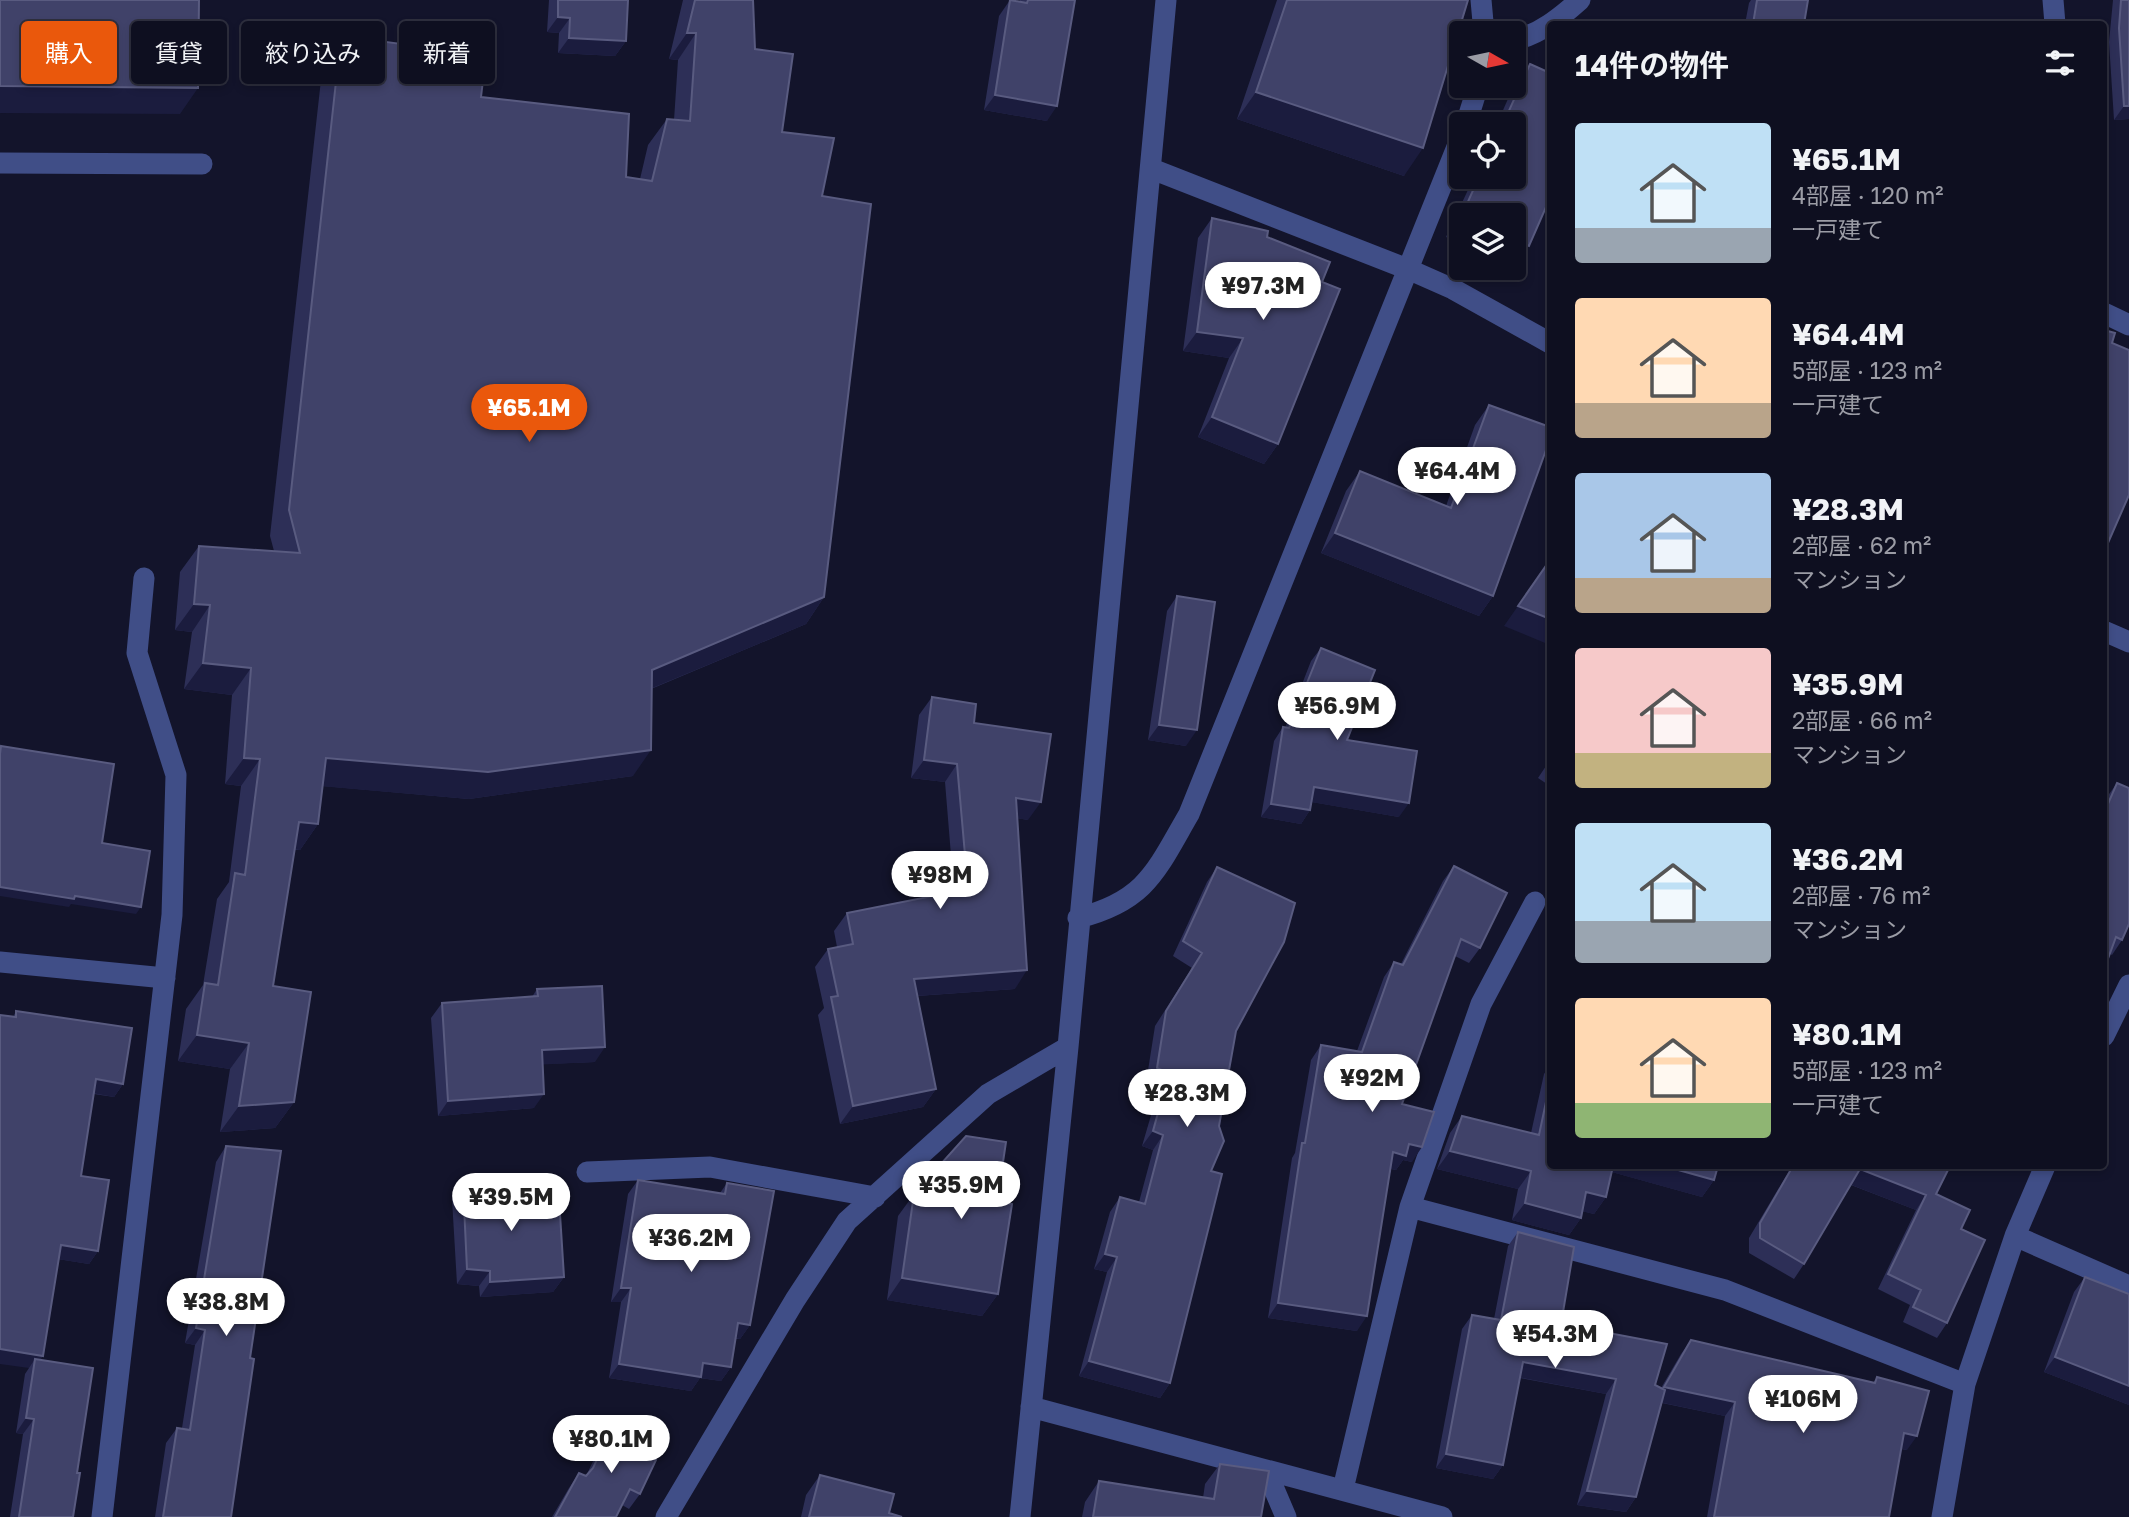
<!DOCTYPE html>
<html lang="ja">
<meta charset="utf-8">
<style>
:root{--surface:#0e0f20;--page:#1c1d2d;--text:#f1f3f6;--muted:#9b9ca5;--line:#2e2f3e;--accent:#ea580c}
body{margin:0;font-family:"Golos Text","Noto Sans JP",sans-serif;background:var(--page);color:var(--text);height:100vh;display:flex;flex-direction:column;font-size:26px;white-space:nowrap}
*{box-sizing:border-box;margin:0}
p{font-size:23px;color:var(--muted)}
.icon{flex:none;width:38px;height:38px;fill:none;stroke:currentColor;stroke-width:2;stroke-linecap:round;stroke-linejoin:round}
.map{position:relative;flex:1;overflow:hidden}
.details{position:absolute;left:1547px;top:21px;width:560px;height:1148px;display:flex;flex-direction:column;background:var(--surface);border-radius:7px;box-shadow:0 4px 10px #0003,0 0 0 2px var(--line)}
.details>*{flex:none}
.guide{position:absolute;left:21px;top:21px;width:665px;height:63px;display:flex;gap:14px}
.needle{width:46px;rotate:99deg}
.tools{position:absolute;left:1449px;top:21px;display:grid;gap:14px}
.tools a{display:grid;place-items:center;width:77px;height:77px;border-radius:7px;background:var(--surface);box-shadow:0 4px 10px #0003,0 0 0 2px var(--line);font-size:35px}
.price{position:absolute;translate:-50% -60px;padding:0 16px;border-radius:24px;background:#fff;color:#222;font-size:23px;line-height:46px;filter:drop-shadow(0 2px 4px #0008)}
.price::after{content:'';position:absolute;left:50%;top:42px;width:21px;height:16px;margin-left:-10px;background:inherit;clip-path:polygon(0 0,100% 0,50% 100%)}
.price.current{background:var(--accent);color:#fff}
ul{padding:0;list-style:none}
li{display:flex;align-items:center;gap:21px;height:175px;padding:0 28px}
li span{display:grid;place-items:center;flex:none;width:196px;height:140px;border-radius:7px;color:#555}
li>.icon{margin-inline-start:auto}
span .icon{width:84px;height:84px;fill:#fffc;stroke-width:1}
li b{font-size:30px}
h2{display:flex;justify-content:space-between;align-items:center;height:84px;padding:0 28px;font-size:30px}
.pill{padding:0 24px;border-radius:7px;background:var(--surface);box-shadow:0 4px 10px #0003,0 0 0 2px var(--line);font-size:24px;line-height:63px}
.pill.current{background:var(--accent);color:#fff}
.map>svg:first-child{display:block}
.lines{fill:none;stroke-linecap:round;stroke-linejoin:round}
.minor{stroke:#404e87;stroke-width:21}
.wall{fill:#2d2f57}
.shaded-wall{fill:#1b1c3e}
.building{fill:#404269;stroke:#595b80;stroke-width:2}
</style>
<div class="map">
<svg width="2129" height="1517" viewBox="0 0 2129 1517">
<rect width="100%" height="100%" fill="#13142b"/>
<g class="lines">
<!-- minor -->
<path class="minor" d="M 1481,0 L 1484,33
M 2053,0 L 2055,24
M 1514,40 C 1539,35 1561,17 1580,0
M 1466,124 L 1478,86
M 0,163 L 202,164
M 1152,169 L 1410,270 L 1453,289 L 1550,343
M 2104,313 L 2129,325
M 2104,631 L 2129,642
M 1078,918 C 1146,901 1156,871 1189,814 L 1461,137
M 0,962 L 165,978
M 2104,1036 L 2129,985
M 587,1172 L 710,1167 L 875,1197
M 1410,1207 L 1725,1290 L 1965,1384
M 2015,1236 L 2129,1286
M 1031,1407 L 1442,1517
M 1266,1470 L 1286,1517
M 1343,1489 L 1410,1207 L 1481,1004 L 1535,902
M 102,1517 L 172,915 L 176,775 L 137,653 L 144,578
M 666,1517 L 795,1300 L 847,1221 L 988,1094 L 1068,1047
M 1020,1517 L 1068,1047 L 1166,0
M 1942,1517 L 1965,1384 L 2015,1236 L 2045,1166"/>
</g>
<!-- wall -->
<path class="wall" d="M 549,0 L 628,0 L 626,41 L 615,56 L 558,53 L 559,33 L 547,32 Z
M 683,0 L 753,0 L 755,49 L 782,132 L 822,196 L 824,597 L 806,624 L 651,689 L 633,776 L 469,799 L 323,786 L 318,824 L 300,850 L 295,850 L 273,986 L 294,1102 L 275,1128 L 220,1132 L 230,1069 L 178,1061 L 186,1009 L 203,985 L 217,899 L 229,882 L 241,786 L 225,784 L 232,695 L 184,689 L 192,632 L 175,630 L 180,572 L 199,546 L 274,551 L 270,536 L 323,62 L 341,36 L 481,97 L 626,177 L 640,179 L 648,145 L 667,119 L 674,120 L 678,60 L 669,59 Z
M 1010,0 L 1019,2 L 1020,0 L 1075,0 L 1047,121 L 984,110 L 999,16 Z
M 1277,0 L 1468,0 L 1404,176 L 1237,119 Z
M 1751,0 L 1808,0 L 1804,24 L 1745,24 L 1749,3 Z
M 2113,0 L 2129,0 L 2129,119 L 2114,120 L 2109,42 Z
M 1530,64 L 1529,246 L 1514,268 L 1514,215 L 1461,215 L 1461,244 L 1446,237 L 1474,177 L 1514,177 L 1514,124 L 1497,124 L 1514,85 Z
M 1212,218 L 1267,237 L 1322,282 L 1278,444 L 1264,464 L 1198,437 L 1229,358 L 1183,351 L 1198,238 Z
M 1489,405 L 1493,596 L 1479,616 L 1321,553 L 1346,491 L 1360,471 L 1446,506 L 1475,425 Z
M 1177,596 L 1186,746 L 1148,740 L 1167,611 Z
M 1321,648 L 1347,740 L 1399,817 L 1312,802 L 1310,810 L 1301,824 L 1261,817 L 1274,741 L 1283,727 L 1285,728 L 1311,661 Z
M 932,697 L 974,723 L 1028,820 L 1017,818 L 1015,989 L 917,996 L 936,1089 L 923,1107 L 840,1124 L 818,1015 L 824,1008 L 815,967 L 828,949 L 837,947 L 834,931 L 847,913 L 954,892 L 945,782 L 911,778 L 919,715 Z
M 1550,760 L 1550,786 L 1538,778 Z
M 2117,783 L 2122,940 L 2112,955 L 2110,954 L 2104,967 L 2104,805 L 2107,797 Z
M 1454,866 L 1480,948 L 1469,963 L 1455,956 L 1402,1104 L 1412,1162 L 1403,1160 L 1396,1170 L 1391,1169 L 1357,1331 L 1268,1318 L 1292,1158 L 1295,1153 L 1311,1060 L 1321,1045 L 1357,1051 L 1384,977 L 1394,962 L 1401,964 L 1443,881 Z
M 1217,867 L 1236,1031 L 1211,1171 L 1170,1383 L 1160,1398 L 1079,1376 L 1107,1272 L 1094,1269 L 1110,1212 L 1120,1197 L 1139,1202 L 1153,1150 L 1142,1146 L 1159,1088 L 1146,1083 L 1155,1026 L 1192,968 L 1173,956 L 1207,882 Z
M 537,989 L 595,1062 L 543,1064 L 534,1108 L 438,1116 L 431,1018 L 442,1003 L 532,997 Z
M 16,1011 L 123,1084 L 114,1097 L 94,1094 L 81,1176 L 98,1251 L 89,1264 L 58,1259 L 43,1356 L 40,1360 L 77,1473 L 73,1517 L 10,1517 L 23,1434 L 16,1433 L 25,1374 L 29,1368 L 13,1017 Z
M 1550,1065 L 1550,1166 L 1714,1180 L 1702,1197 L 1612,1172 L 1606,1197 L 1594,1214 L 1582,1211 L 1581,1218 L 1569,1235 L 1512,1220 L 1518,1189 L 1437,1169 L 1450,1133 L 1462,1116 L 1531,1133 L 1544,1074 Z
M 226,1146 L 250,1358 L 231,1517 L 155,1517 L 166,1443 L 177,1428 L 182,1428 L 195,1345 L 185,1343 L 216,1162 Z
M 1792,1166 L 1950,1166 L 1936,1194 L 1961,1229 L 1947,1323 L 1937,1338 L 1903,1322 L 1910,1305 L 1878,1289 L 1916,1210 L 1851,1185 L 1804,1264 L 1794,1279 L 1749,1253 L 1749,1238 Z
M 638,1180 L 720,1193 L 727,1183 L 750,1325 L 740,1339 L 735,1339 L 731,1367 L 721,1381 L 700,1378 L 691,1391 L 609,1378 L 621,1302 L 611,1302 L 628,1194 Z
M 463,1184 L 536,1215 L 564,1277 L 553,1292 L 480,1297 L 479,1286 L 457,1284 L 452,1199 Z
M 914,1194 L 997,1202 L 998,1294 L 982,1316 L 887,1300 L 898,1216 Z
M 1518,1232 L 1561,1324 L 1655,1385 L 1661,1388 L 1681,1354 L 1691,1340 L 1873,1383 L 1877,1377 L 1907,1450 L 1901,1449 L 1889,1517 L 1707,1517 L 1725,1416 L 1662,1403 L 1636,1497 L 1626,1512 L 1577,1505 L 1606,1394 L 1520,1378 L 1503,1465 L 1493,1479 L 1436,1468 L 1462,1329 L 1472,1315 L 1494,1319 L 1508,1246 Z
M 2085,1277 L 2129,1294 L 2129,1405 L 2044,1372 L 2074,1292 Z
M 617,1417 L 644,1454 L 640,1494 L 629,1509 L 622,1505 L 616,1517 L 552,1517 L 569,1488 L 579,1473 L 586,1476 L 607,1432 Z
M 1220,1464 L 1261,1517 L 1082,1517 L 1085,1502 L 1099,1481 L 1203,1498 L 1205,1484 Z
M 820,1475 L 889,1513 L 902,1517 L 801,1517 L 806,1495 Z"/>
<!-- shaded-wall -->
<path class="shaded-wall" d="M 558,17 L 570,18 L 559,33 L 547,32 Z
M 687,33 L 696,33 L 678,60 L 669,59 Z
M 569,38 L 626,41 L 615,56 L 558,53 Z
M 0,86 L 198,88 L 180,114 L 0,113 Z
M 1256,92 L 1423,148 L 1404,176 L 1237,119 Z
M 995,95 L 1057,106 L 1047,121 L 984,110 Z
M 2124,106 L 2129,106 L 2129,119 L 2114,120 Z
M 1197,332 L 1243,338 L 1229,358 L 1183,351 Z
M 1212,417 L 1278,444 L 1264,464 L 1198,437 Z
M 1335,533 L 1493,596 L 1479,616 L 1321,553 Z
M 824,597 L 806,624 L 633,696 L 652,670 Z
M 194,604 L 210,605 L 192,632 L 175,630 Z
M 1518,606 L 1550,619 L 1550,645 L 1504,626 Z
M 203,663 L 251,668 L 232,695 L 184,689 Z
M 1159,725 L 1197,730 L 1186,746 L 1148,740 Z
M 651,750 L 633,776 L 469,799 L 308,785 L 326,758 Z
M 244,758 L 260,759 L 241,786 L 225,784 Z
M 924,760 L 957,764 L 945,782 L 911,778 Z
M 1314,787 L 1409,803 L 1399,817 L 1305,801 Z
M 1016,798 L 1041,802 L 1028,820 L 1003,816 Z
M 1271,804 L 1310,810 L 1301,824 L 1261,817 Z
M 299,822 L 318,824 L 300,850 L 281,848 Z
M 0,887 L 75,896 L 141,907 L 136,914 L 71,904 L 69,907 L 0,896 Z
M 1027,970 L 1015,989 L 901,997 L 914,979 Z
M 197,1035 L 249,1043 L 230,1069 L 178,1061 Z
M 605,1047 L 595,1062 L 532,1065 L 542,1050 Z
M 1157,1068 L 1169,1073 L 1159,1088 L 1146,1083 Z
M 96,1079 L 123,1084 L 114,1097 L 87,1092 Z
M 936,1089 L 923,1107 L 840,1124 L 853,1106 Z
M 544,1094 L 534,1108 L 438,1116 L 448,1101 Z
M 294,1102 L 275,1128 L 220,1132 L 239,1106 Z
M 1153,1131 L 1163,1135 L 1153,1150 L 1142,1146 Z
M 1409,1144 L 1422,1147 L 1412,1162 L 1403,1160 L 1396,1170 L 1383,1167 L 1393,1152 Z
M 1450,1151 L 1531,1171 L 1518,1189 L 1437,1169 Z
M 1607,1166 L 1664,1166 L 1714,1180 L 1702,1197 L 1604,1170 Z
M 1860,1169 L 1926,1195 L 1916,1210 L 1849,1184 Z
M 1586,1192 L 1606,1197 L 1594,1214 L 1573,1209 Z
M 1525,1203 L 1581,1218 L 1569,1235 L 1512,1220 Z
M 61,1245 L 98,1251 L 89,1264 L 51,1258 Z
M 1105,1254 L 1117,1257 L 1107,1272 L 1094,1269 Z
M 467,1269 L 490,1271 L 479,1286 L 457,1284 Z
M 564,1277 L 553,1292 L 480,1297 L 490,1282 Z
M 902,1278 L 998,1294 L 982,1316 L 887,1300 Z
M 621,1288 L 631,1288 L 621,1302 L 611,1302 Z
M 1278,1303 L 1367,1316 L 1357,1331 L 1268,1318 Z
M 738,1323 L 750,1325 L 740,1339 L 728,1337 Z
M 196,1328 L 205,1330 L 195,1345 L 185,1343 Z
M 0,1349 L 43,1356 L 34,1369 L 35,1359 L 29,1368 L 0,1364 Z
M 2055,1357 L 2129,1386 L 2129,1405 L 2044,1372 Z
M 1089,1361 L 1170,1383 L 1160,1398 L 1079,1376 Z
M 1523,1362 L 1616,1379 L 1606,1394 L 1513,1376 Z
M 703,1363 L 731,1367 L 721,1381 L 700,1378 L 691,1391 L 609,1378 L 619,1364 Z
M 1664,1387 L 1735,1402 L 1725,1416 L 1654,1401 Z
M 26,1418 L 34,1419 L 23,1434 L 16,1433 Z
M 1904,1433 L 1917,1436 L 1907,1450 L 1894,1447 Z
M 1446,1454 L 1503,1465 L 1493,1479 L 1436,1468 Z
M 1587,1491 L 1636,1497 L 1626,1512 L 1577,1505 Z"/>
<!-- building -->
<path class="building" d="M 0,0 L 199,0 L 198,88 L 0,86 Z
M 558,0 L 628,0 L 626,41 L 569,38 L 570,18 L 558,17 Z
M 695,0 L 753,0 L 755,49 L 793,54 L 782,132 L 834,138 L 822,196 L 871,204 L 824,597 L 652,670 L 651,750 L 488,772 L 326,758 L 318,824 L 299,822 L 273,986 L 311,992 L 294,1102 L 239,1106 L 249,1043 L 197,1035 L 205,983 L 218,985 L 235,873 L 245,875 L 260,759 L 244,758 L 251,668 L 203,663 L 210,605 L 194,604 L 199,546 L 300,553 L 289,510 L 341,36 L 486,55 L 481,97 L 629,114 L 626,177 L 652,181 L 667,119 L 690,121 L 696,33 L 687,33 Z
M 1010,0 L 1027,3 L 1028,0 L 1075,0 L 1057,106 L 995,95 Z
M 1287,0 L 1468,0 L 1423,148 L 1256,92 Z
M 1757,0 L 1808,0 L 1804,24 L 1753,24 Z
M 2121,0 L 2129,0 L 2129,106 L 2124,106 L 2119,28 Z
M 1530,64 L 1550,73 L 1550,198 L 1529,246 L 1514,239 L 1514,215 L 1462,215 L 1479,177 L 1514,177 L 1514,124 L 1503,124 Z
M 1212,218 L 1268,231 L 1267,237 L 1330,262 L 1322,282 L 1340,289 L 1278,444 L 1212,417 L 1243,338 L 1197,332 Z
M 2104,330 L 2115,333 L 2112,343 L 2129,350 L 2129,495 L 2104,552 Z
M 1489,405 L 1550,427 L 1550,439 L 1493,596 L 1335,533 L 1360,471 L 1451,508 Z
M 1550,560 L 1550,619 L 1518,606 Z
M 1177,596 L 1215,602 L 1197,730 L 1159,725 Z
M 1321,648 L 1375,670 L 1347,740 L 1417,751 L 1409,803 L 1314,787 L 1310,810 L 1271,804 L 1283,727 L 1289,728 Z
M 932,697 L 976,704 L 974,723 L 1051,734 L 1041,802 L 1016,798 L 1027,970 L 914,979 L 936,1089 L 853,1106 L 831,997 L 838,996 L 828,949 L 853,944 L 847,913 L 968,889 L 957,764 L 924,760 Z
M 1,746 L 114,764 L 102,843 L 150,851 L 141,907 L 75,896 L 74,899 L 0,887 L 0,754 Z
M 2117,783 L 2129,788 L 2129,924 L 2122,940 L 2116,937 L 2106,964 L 2104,963 L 2104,813 Z
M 1454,866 L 1507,893 L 1480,948 L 1461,939 L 1402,1104 L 1434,1112 L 1422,1147 L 1409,1144 L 1406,1156 L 1393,1152 L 1367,1316 L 1278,1303 L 1302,1143 L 1305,1143 L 1321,1045 L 1362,1052 L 1394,962 L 1403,965 Z
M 1217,867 L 1295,903 L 1284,942 L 1236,1031 L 1219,1126 L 1224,1141 L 1211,1171 L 1222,1174 L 1170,1383 L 1089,1361 L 1117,1257 L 1105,1254 L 1120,1197 L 1145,1204 L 1163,1135 L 1153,1131 L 1169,1073 L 1157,1068 L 1166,1011 L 1202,953 L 1183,941 Z
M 602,986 L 605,1047 L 542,1050 L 544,1094 L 448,1101 L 442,1003 L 538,996 L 537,989 Z
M 16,1011 L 132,1028 L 123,1084 L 96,1079 L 81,1176 L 109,1180 L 98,1251 L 61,1245 L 43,1356 L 0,1349 L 0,1015 L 16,1017 Z
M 1550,1083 L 1550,1166 L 1613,1166 L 1606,1197 L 1586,1192 L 1581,1218 L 1525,1203 L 1531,1171 L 1450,1151 L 1462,1116 L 1539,1135 Z
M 966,1136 L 1006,1142 L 997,1202 L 1012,1204 L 998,1294 L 902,1278 L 914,1194 Z
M 226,1146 L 281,1151 L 250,1358 L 254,1359 L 231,1517 L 163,1517 L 177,1428 L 190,1430 L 205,1330 L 196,1328 Z
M 1664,1166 L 1718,1166 L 1714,1180 Z
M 1793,1166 L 1805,1166 L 1809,1168 L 1810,1166 L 1950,1166 L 1936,1194 L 1970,1210 L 1961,1229 L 1985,1240 L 1947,1323 L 1913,1307 L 1921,1290 L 1888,1274 L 1926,1195 L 1860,1169 L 1804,1264 L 1760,1238 L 1760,1223 Z
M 534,1180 L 536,1215 L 560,1214 L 564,1277 L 490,1282 L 490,1271 L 467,1269 L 463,1184 Z
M 638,1180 L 725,1194 L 727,1183 L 774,1191 L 750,1325 L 738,1323 L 731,1367 L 703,1363 L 701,1377 L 619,1364 L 631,1288 L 621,1288 Z
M 1518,1232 L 1574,1247 L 1561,1324 L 1667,1344 L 1655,1385 L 1665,1390 L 1636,1497 L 1587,1491 L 1616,1379 L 1523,1362 L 1503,1465 L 1446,1454 L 1472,1315 L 1501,1320 Z
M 2085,1277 L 2129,1294 L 2129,1386 L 2055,1357 Z
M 1691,1340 L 1875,1383 L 1877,1377 L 1929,1391 L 1917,1436 L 1904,1433 L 1889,1517 L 1714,1517 L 1735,1402 L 1664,1387 Z
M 35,1359 L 93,1368 L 77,1473 L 80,1473 L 73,1517 L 19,1517 L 34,1419 L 26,1418 Z
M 617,1417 L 654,1436 L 644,1454 L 656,1460 L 640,1494 L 630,1489 L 616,1517 L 555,1517 L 579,1473 L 586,1476 L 593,1468 Z
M 1220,1464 L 1269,1471 L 1261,1517 L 1093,1517 L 1099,1481 L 1214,1499 Z
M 820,1475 L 894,1494 L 889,1513 L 902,1517 L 809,1517 Z"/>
</svg>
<div class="tools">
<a><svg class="needle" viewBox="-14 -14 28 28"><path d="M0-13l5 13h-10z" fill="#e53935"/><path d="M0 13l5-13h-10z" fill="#9b9ca5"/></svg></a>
<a><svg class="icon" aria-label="locate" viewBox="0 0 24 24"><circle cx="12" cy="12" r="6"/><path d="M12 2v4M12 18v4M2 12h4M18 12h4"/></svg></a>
<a><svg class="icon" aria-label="layers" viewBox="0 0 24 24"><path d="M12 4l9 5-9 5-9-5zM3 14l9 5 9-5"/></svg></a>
</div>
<b class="price" style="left:1263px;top:322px">¥97.3M</b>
<b class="price current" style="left:529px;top:444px">¥65.1M</b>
<b class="price" style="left:1457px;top:507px">¥64.4M</b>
<b class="price" style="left:1337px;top:742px">¥56.9M</b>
<b class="price" style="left:940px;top:911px">¥98M</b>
<b class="price" style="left:1372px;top:1114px">¥92M</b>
<b class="price" style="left:1187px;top:1129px">¥28.3M</b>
<b class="price" style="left:961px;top:1221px">¥35.9M</b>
<b class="price" style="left:511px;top:1233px">¥39.5M</b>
<b class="price" style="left:691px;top:1274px">¥36.2M</b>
<b class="price" style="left:226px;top:1338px">¥38.8M</b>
<b class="price" style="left:1555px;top:1370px">¥54.3M</b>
<b class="price" style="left:1803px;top:1435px">¥106M</b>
<b class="price" style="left:611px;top:1475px">¥80.1M</b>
<div class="guide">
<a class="pill current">購入</a>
<a class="pill">賃貸</a>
<a class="pill">絞り込み</a>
<a class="pill">新着</a>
</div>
<section class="details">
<h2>14件の物件<svg class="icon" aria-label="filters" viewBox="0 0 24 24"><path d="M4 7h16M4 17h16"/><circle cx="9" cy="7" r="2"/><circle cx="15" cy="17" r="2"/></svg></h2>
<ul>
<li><span style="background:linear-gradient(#bfe0f5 75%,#9aa5b1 0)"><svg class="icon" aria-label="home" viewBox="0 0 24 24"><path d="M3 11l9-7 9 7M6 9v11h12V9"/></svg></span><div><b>¥65.1M</b><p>4部屋 · 120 m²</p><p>一戸建て</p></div></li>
<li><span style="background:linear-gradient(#ffd9b3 75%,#b9a48a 0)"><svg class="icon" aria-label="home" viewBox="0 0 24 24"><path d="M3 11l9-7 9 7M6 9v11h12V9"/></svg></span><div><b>¥64.4M</b><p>5部屋 · 123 m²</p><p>一戸建て</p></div></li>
<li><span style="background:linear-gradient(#a9c7e8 75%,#b9a48a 0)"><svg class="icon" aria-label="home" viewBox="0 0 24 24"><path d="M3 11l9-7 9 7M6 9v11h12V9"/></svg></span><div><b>¥28.3M</b><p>2部屋 · 62 m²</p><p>マンション</p></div></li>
<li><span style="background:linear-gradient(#f6c9c9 75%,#c2b280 0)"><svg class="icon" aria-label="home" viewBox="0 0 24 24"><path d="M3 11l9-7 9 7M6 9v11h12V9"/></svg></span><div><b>¥35.9M</b><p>2部屋 · 66 m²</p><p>マンション</p></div></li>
<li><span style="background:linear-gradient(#bfe0f5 70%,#9aa5b1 0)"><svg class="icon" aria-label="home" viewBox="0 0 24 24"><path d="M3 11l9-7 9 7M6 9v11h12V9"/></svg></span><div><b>¥36.2M</b><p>2部屋 · 76 m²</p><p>マンション</p></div></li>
<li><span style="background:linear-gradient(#ffd9b3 75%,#8fb573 0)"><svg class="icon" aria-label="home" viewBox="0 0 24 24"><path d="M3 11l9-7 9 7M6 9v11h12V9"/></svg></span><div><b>¥80.1M</b><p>5部屋 · 123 m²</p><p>一戸建て</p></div></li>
</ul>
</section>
</div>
